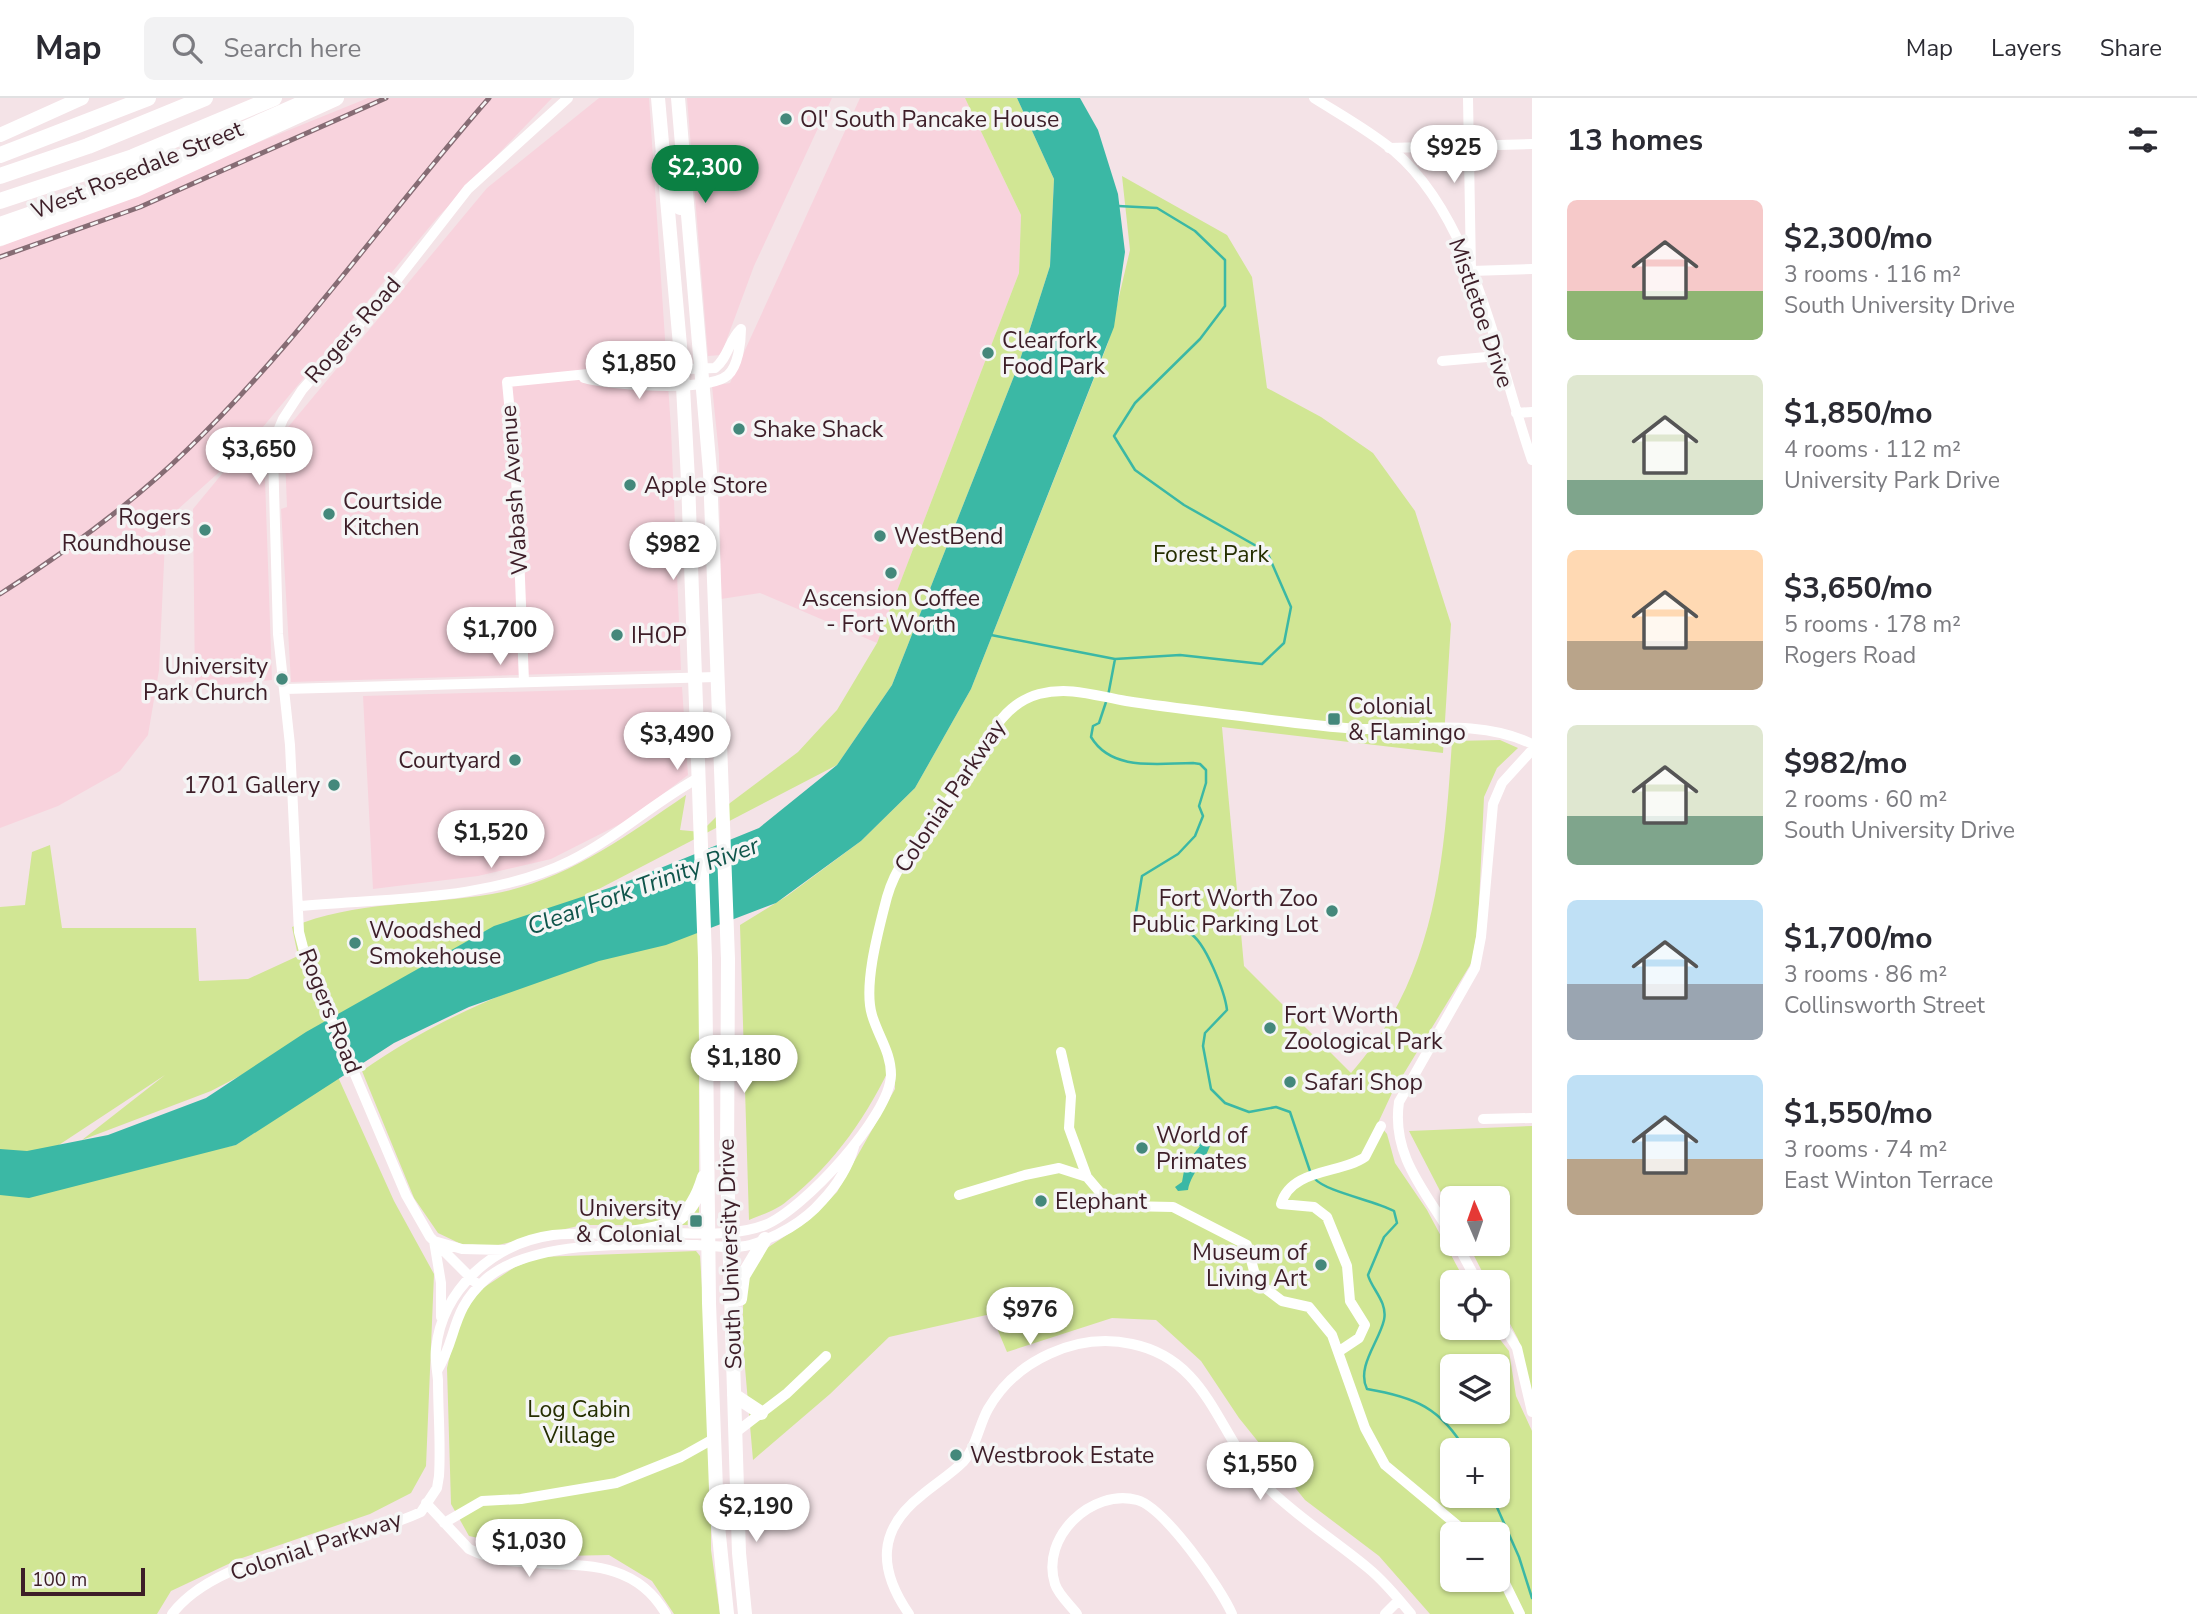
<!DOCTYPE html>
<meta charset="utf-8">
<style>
:root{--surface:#fff;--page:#f2f2f3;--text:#2b2b33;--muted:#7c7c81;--line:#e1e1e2;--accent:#0b8043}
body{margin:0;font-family:"Nunito Sans",sans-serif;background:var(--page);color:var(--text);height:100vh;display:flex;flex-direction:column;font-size:26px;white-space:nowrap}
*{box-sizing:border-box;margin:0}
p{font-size:23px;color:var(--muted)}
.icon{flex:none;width:38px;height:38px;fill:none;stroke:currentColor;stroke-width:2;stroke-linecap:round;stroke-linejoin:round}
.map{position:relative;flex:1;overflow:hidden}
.side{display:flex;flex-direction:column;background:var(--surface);width:665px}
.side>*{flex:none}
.needle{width:46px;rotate:358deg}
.fabs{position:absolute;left:1440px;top:1088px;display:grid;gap:14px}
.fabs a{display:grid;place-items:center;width:70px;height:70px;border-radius:10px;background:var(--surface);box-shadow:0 2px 5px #0004;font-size:35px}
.scale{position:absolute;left:21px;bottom:18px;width:124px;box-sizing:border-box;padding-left:7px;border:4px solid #3d1e28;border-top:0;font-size:19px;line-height:24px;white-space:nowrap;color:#3d1e28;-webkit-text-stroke:5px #f5f5f5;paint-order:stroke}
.price{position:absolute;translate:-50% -60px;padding:0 16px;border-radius:24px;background:#fff;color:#222;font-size:23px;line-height:46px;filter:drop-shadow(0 2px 4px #0008)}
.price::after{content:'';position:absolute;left:50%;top:42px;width:21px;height:16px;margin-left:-10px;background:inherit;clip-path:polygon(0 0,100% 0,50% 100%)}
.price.on{background:var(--accent);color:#fff}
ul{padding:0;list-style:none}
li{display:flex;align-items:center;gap:21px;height:175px;padding:0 35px}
li span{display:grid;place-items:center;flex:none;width:196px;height:140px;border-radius:10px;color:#555}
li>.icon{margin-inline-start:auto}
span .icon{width:84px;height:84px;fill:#fffc;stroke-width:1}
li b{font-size:30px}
h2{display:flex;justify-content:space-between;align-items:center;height:84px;padding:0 35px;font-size:30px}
header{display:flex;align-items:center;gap:42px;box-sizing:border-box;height:98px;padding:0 35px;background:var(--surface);border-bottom:2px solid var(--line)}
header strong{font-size:33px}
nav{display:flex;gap:38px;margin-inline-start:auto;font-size:24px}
.search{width:490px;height:63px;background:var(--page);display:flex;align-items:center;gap:18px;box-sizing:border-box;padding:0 24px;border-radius:10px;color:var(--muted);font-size:26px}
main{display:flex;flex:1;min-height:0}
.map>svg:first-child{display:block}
.built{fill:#f8d3dd}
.green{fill:#d1e694;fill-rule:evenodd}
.water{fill:#3bb8a5}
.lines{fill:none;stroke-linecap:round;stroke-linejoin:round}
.stream{stroke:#3bb8a5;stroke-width:2.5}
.minor{stroke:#fff;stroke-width:10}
.major{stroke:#fff;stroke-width:14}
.highway{stroke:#fff;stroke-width:16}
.rail-casing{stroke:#866c74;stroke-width:5}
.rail{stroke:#f5f5f5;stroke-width:2.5;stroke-dasharray:8;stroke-linecap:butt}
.poi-dot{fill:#44887b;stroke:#f5f5f5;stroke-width:2.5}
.labels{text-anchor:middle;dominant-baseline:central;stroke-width:7;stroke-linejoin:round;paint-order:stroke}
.poi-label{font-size:23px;fill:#3d1e28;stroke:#f5f5f5;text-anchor:start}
.street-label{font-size:23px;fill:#3d1e28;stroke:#f5f5f5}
.park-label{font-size:23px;fill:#252e00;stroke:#f5f5f5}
.water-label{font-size:24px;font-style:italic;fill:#0f554b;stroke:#f5f5f5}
</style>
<header>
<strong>Map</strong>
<div class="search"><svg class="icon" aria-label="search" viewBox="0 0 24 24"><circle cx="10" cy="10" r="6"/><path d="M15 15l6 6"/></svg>Search here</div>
<nav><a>Map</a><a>Layers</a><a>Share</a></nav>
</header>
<main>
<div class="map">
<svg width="1532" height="1516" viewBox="0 0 1532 1516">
<rect width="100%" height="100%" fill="#f4e3e7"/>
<!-- built -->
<path class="built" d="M 368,0 L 552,0 L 437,120 L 243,353 L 264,353 L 272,582 L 195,589 L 193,411 L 236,359 L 166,422 L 159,572 L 148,637 L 120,673 L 58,708 L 0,730 L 0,149 Z
M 599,0 L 649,0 L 671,331 L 681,572 L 291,584 L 281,411 L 287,409 L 284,334 L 487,90 Z
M 687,0 L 832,0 L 754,168 L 721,257 L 708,258 Z
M 860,0 L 965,0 L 1021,117 L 1019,175 L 877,545 L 760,495 L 721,501 L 719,356 L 712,288 L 730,285 Z
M 682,589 L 688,677 L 630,721 L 551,761 L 478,778 L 373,791 L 363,598 Z"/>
<!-- green -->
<path class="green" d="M 965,0 L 1017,0 L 1054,81 L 1050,168 L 1018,268 L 892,587 L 837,667 L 211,993 L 82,1042 L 165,977 L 30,1066 L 0,1060 L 0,809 L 25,807 L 32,754 L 50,747 L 62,830 L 196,830 L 199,883 L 248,881 L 298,858 L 292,829 C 353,803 426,807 492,796 C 566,783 626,738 686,697 L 680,732 L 701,734 L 730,705 L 798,654 L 821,629 L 837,612 L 877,545 L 1019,175 L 1021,117 Z
M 1122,78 L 1227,137 L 1252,179 L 1267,290 L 1321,319 L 1373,355 L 1415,413 L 1451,526 L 1443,655 L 1222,629 L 1244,868 L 1351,975 C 1436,878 1444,765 1452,643 L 1500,642 L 1518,650 L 1497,670 L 1484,699 L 1478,827 L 1472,864 L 1392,995 L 1378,1025 L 1387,1036 L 1395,1065 L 1427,1112 L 1466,1185 L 1452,1185 L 1452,1230 L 1491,1230 L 1509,1253 L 1516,1298 L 1532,1333 L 1532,1516 L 1430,1516 L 1379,1458 L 1305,1402 L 1239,1320 L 1201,1263 L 1156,1222 L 1112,1220 L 1007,1254 L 991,1216 L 889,1239 L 830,1296 L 753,1362 L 742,1235 L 744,1187 L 764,1152 L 808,1123 L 837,1094 L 895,991 L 894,961 C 869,1015 835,1066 787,1103 C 777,1112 761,1117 749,1122 L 740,827 L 787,798 L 861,743 L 915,690 L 971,591 L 1108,245 L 1130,152 ZM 1452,1269 L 1498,1269 L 1498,1314 L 1452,1314 ZM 1452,1353 L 1498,1353 L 1498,1398 L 1452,1398 ZM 1452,1437 L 1498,1437 L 1498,1482 L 1452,1482 Z
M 699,834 L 699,1127 L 582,1127 L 494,1148 L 461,1146 L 438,1135 L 414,1100 L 362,973 C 434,922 512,890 595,862 C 629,850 663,848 699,834 Z
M 338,979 L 394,1103 L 434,1176 L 426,1368 L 411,1395 L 370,1416 L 239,1461 L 171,1493 L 157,1516 L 0,1516 L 0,1097 L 236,1047 Z
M 1532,1028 L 1532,1294 L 1518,1241 L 1498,1203 L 1498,1185 L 1488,1185 L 1468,1146 L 1498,1146 L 1498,1101 L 1452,1101 L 1452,1116 L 1409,1033 Z
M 696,1153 L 700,1158 L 711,1333 L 711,1452 L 720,1516 L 674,1516 L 652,1483 L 609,1457 L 561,1458 L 469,1438 L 451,1406 L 447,1270 L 458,1223 L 480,1192 L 515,1169 L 540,1159 Z"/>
<!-- water -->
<path class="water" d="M 1017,0 L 1080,0 L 1098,32 L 1118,96 L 1125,154 L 1114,229 L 971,591 L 915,690 L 861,743 L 776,805 L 666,847 L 599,863 L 469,909 L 394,945 L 236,1047 L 29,1100 L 0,1097 L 0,1051 L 27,1053 L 108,1037 L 206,1000 L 306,934 L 494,828 L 621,786 L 759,730 L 837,667 L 892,587 L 1018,268 L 1050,168 L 1054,81 Z
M 1201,1036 L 1211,1038 C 1213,1056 1191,1073 1188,1092 L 1178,1093 L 1175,1089 L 1182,1084 L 1185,1067 L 1200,1048 L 1191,1045 L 1191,1041 Z"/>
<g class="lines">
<!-- stream -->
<path class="stream" d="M 991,537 L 1115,561 L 1108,598
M 1115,561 L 1180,557 L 1262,566 L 1284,545 L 1291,509 L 1267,454 L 1184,407 L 1135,372 L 1114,338 L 1135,305 L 1200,241 L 1225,208 L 1225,162 L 1195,133 L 1157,110 L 1118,108
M 1106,604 L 1099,625 L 1093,628 L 1091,639 C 1112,674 1158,665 1193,665 L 1200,666 L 1206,672 L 1206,685 L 1199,708 L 1203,718 L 1195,738 L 1178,756 L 1142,778 L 1135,820 L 1139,826 C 1155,829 1174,829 1189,835 C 1205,842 1225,895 1227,912 L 1205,935 L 1203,948 L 1211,991 L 1225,1005 L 1249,1014 L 1276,1009 L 1290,1014 L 1311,1076
M 1315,1081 C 1327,1094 1373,1102 1394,1113 L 1397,1125 L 1384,1139 L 1368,1177 C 1371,1190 1388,1204 1384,1222 C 1379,1244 1356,1269 1367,1291 C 1415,1299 1441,1310 1466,1353
M 1492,1398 L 1519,1459 L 1532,1500"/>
<!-- minor -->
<path class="minor" d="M 1314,0 C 1341,17 1370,33 1394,53 C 1475,122 1498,265 1532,362
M 1468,0 L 1471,173 L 1532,171
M 1389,50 L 1532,46
M 1442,263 L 1498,258
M 584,280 C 609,287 708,295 728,277 C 738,268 741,245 741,231
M 1516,315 L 1532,314
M 524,584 L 516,378 L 507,284 L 608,274 L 715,270 C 728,260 729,242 741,231
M 285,591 L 716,579
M 299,808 C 387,800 489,803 570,763 C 618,739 655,703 700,679
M 1061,954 L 1071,998 L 1069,1030 L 1087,1079
M 1483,1021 L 1532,1020
M 959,1097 L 1025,1077 L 1059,1070 L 1087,1079 L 1104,1099 L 1125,1108 L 1173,1109 L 1247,1147 L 1257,1184 L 1282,1203 L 1309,1209 L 1332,1237 L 1365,1330 L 1385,1367 L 1469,1437
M 652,1135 C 688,1134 732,1140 765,1127 C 803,1112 890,1018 891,977 C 891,954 878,938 872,917 C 863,887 879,830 887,799 C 900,752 941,719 966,678 C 986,647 999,607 1039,596 C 1070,588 1096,598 1126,603 C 1172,610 1218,615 1264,621 C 1297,625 1331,630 1364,631 C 1419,632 1481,621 1532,646
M 1452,1138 C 1426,1094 1391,1058 1399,1004 L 1475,870 L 1481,839 L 1493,706 L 1502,685 L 1532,652
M 1457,1146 L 1478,1185
M 479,1188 L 430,1139 L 406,1097 L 306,861 L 299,834 L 290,647 L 278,536 L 273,355 L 275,340 L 283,321 L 302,292 L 386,196 L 468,91 L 568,0
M 441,1219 L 441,1185 L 434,1143 L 462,1151 L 504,1152
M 1498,1219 L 1517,1250 L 1532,1314
M 1338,1254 L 1359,1240 L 1365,1227 L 1350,1203 L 1347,1168 L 1327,1119 L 1314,1109 L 1281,1106 C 1291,1070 1341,1076 1365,1059 L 1381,1028
M 437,1273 C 458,1239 450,1213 486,1181 C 532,1141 638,1146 697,1147 C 714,1148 734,1151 750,1147 C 776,1140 805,1123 822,1103 C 837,1087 848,1070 854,1049
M 735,1335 L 786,1296 L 826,1258
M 426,1405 L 469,1451 C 534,1484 622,1439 666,1516
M 444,1425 L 482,1403 L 521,1401 L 616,1385 L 681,1359 L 715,1340
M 1498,1471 L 1520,1516
M 172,1516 C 221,1452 351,1447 421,1414 L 437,1390 L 439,1378 C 441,1346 438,1314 438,1282 C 437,1272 435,1262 436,1251 C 442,1191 494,1145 553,1137 C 579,1134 606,1136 633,1136
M 909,1516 C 878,1471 877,1432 922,1397 C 935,1386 951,1376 963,1364 C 976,1350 979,1327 988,1311 C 1016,1262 1077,1234 1132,1246 C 1210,1262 1217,1338 1265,1387 C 1297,1419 1333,1441 1368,1470 C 1384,1483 1398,1500 1411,1516
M 1077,1516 C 1070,1507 1058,1496 1055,1486 C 1040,1439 1092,1390 1137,1402 C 1164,1409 1221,1490 1232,1516
M 1385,1516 L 1399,1502"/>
<!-- major -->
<path class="major" d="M 658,0 L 682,270 L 688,382 L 705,860 L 709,1205 L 717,1418 L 727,1516
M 678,0 L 710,374 L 728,861 L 727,1067 L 739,1455 L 745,1516
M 0,37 L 82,0
M 662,57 L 669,56 L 674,64 L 680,110
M 0,126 L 129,81 L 312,0
M 625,1136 C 669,1129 690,1126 704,1079
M 740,1201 L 743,1178 L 765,1141
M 734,1297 L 761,1315"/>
<!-- highway -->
<path class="highway" d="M 0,57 L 148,0
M 0,78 L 88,48 L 205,0
M 0,103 L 133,59 L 274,0
M 0,140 L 136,91 L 336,0"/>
<defs>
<path id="rail" d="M 0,159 L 140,109 L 386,0
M 0,496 C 67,453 132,406 189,350 C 299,244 388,115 489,0"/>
</defs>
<!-- rail casing -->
<use href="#rail" class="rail-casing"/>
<!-- rail -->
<use href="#rail" class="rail"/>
</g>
<!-- markers -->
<g class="poi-dot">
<circle cx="786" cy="21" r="7"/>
<circle cx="988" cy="255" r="7"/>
<circle cx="739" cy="331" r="7"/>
<circle cx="630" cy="387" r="7"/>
<circle cx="329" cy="416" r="7"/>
<circle cx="205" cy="432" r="7"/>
<circle cx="880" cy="438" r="7"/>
<circle cx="891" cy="475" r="7"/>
<circle cx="617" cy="537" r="7"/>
<circle cx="282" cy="581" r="7"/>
<rect x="1327" y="614" width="14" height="14" rx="3.5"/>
<circle cx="515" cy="662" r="7"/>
<circle cx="334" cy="687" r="7"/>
<circle cx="1332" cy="813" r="7"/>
<circle cx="355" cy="845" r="7"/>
<circle cx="1270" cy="930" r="7"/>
<circle cx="1290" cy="984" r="7"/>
<circle cx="1142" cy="1050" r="7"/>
<circle cx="1041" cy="1103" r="7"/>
<rect x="689" y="1116" width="14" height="14" rx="3.5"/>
<circle cx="1321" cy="1167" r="7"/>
<circle cx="956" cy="1357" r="7"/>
</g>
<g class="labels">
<!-- poi labels -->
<g class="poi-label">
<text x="800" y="21">Ol' South Pancake House</text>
<text x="1002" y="242">Clearfork<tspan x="1002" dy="26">Food Park</tspan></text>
<text x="753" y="331">Shake Shack</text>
<text x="644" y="387">Apple Store</text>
<text x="343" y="403">Courtside<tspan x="343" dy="26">Kitchen</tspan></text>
<text x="191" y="419" text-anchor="end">Rogers<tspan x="191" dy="26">Roundhouse</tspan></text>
<text x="894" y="438">WestBend</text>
<text x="891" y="500" text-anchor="middle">Ascension Coffee<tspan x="891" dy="26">- Fort Worth</tspan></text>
<text x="631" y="537">IHOP</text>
<text x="268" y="568" text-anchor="end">University<tspan x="268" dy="26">Park Church</tspan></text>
<text x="1348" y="608">Colonial<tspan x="1348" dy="26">&amp; Flamingo</tspan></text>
<text x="501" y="662" text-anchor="end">Courtyard</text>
<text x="320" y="687" text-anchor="end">1701 Gallery</text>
<text x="1318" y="800" text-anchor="end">Fort Worth Zoo<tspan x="1318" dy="26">Public Parking Lot</tspan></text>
<text x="369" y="832">Woodshed<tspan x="369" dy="26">Smokehouse</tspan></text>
<text x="1284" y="917">Fort Worth<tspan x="1284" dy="26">Zoological Park</tspan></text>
<text x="1304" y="984">Safari Shop</text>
<text x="1156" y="1037">World of<tspan x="1156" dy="26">Primates</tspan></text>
<text x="1055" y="1103">Elephant</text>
<text x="682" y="1110" text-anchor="end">University<tspan x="682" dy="26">&amp; Colonial</tspan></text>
<text x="1307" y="1154" text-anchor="end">Museum of<tspan x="1307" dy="26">Living Art</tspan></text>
<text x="970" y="1357">Westbrook Estate</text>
</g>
<!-- street labels -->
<g class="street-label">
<text transform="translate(137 72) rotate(-22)">West Rosedale Street</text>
<text transform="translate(1481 215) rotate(71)">Mistletoe Drive</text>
<text transform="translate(353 232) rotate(-49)">Rogers Road</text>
<text transform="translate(514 392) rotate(-94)">Wabash Avenue</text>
<text transform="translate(950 698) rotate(-56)">Colonial Parkway</text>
<text transform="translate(330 913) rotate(68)">Rogers Road</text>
<text transform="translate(730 1156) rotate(-92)">South University Drive</text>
<text transform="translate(316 1448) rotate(-18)">Colonial Parkway</text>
</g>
<!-- park labels -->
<g class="park-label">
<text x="1211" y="456">Forest Park</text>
<text x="579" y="1311">Log Cabin<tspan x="579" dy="26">Village</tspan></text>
</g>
<!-- water labels -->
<g class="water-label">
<text transform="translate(643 788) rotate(-20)">Clear Fork Trinity River</text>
</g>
</g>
</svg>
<div class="fabs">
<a><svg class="needle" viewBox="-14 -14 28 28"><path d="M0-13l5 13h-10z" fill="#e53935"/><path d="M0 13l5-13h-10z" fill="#7c7c81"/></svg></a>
<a><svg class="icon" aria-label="locate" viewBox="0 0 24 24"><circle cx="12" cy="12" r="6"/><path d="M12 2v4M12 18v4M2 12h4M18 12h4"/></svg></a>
<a><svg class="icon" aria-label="layers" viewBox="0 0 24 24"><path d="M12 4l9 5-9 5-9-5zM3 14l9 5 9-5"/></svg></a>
<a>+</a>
<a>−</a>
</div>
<div class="scale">100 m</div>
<b class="price" style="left:1454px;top:87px">$925</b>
<b class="price on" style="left:705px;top:107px">$2,300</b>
<b class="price" style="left:639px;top:303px">$1,850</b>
<b class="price" style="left:259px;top:389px">$3,650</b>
<b class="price" style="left:673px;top:484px">$982</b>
<b class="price" style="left:500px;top:569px">$1,700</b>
<b class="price" style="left:677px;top:674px">$3,490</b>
<b class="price" style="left:491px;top:772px">$1,520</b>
<b class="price" style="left:744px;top:997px">$1,180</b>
<b class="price" style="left:1030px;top:1249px">$976</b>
<b class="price" style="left:1260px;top:1404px">$1,550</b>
<b class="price" style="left:756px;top:1446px">$2,190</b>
<b class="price" style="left:529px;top:1481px">$1,030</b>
</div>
<section class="side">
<h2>13 homes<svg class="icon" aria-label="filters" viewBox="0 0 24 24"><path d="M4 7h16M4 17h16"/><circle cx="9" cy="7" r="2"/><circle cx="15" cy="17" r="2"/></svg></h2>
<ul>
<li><span style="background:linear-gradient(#f6c9c9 65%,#8fb573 0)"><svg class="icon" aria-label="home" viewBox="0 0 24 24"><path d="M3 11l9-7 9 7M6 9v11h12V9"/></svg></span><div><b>$2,300/mo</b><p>3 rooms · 116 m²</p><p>South University Drive</p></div></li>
<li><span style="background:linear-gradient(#dfe7d0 75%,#7fa58c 0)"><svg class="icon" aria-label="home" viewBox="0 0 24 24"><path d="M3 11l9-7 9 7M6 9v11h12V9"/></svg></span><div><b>$1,850/mo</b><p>4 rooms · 112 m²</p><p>University Park Drive</p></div></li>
<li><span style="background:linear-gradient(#ffd9b3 65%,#b9a48a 0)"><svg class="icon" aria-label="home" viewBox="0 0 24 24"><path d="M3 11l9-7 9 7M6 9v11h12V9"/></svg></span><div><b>$3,650/mo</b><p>5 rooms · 178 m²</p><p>Rogers Road</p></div></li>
<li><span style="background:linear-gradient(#dfe7d0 65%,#7fa58c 0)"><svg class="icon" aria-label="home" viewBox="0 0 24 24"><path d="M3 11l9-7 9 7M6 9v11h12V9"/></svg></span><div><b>$982/mo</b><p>2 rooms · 60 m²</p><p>South University Drive</p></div></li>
<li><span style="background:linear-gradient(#bfe0f5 60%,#9aa5b1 0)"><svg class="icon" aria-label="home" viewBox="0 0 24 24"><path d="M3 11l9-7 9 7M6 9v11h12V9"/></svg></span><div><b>$1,700/mo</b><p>3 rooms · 86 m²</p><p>Collinsworth Street</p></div></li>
<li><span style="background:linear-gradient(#bfe0f5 60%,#b9a48a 0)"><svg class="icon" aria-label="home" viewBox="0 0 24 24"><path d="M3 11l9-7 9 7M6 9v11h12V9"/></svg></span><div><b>$1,550/mo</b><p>3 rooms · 74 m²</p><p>East Winton Terrace</p></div></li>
</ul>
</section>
</main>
